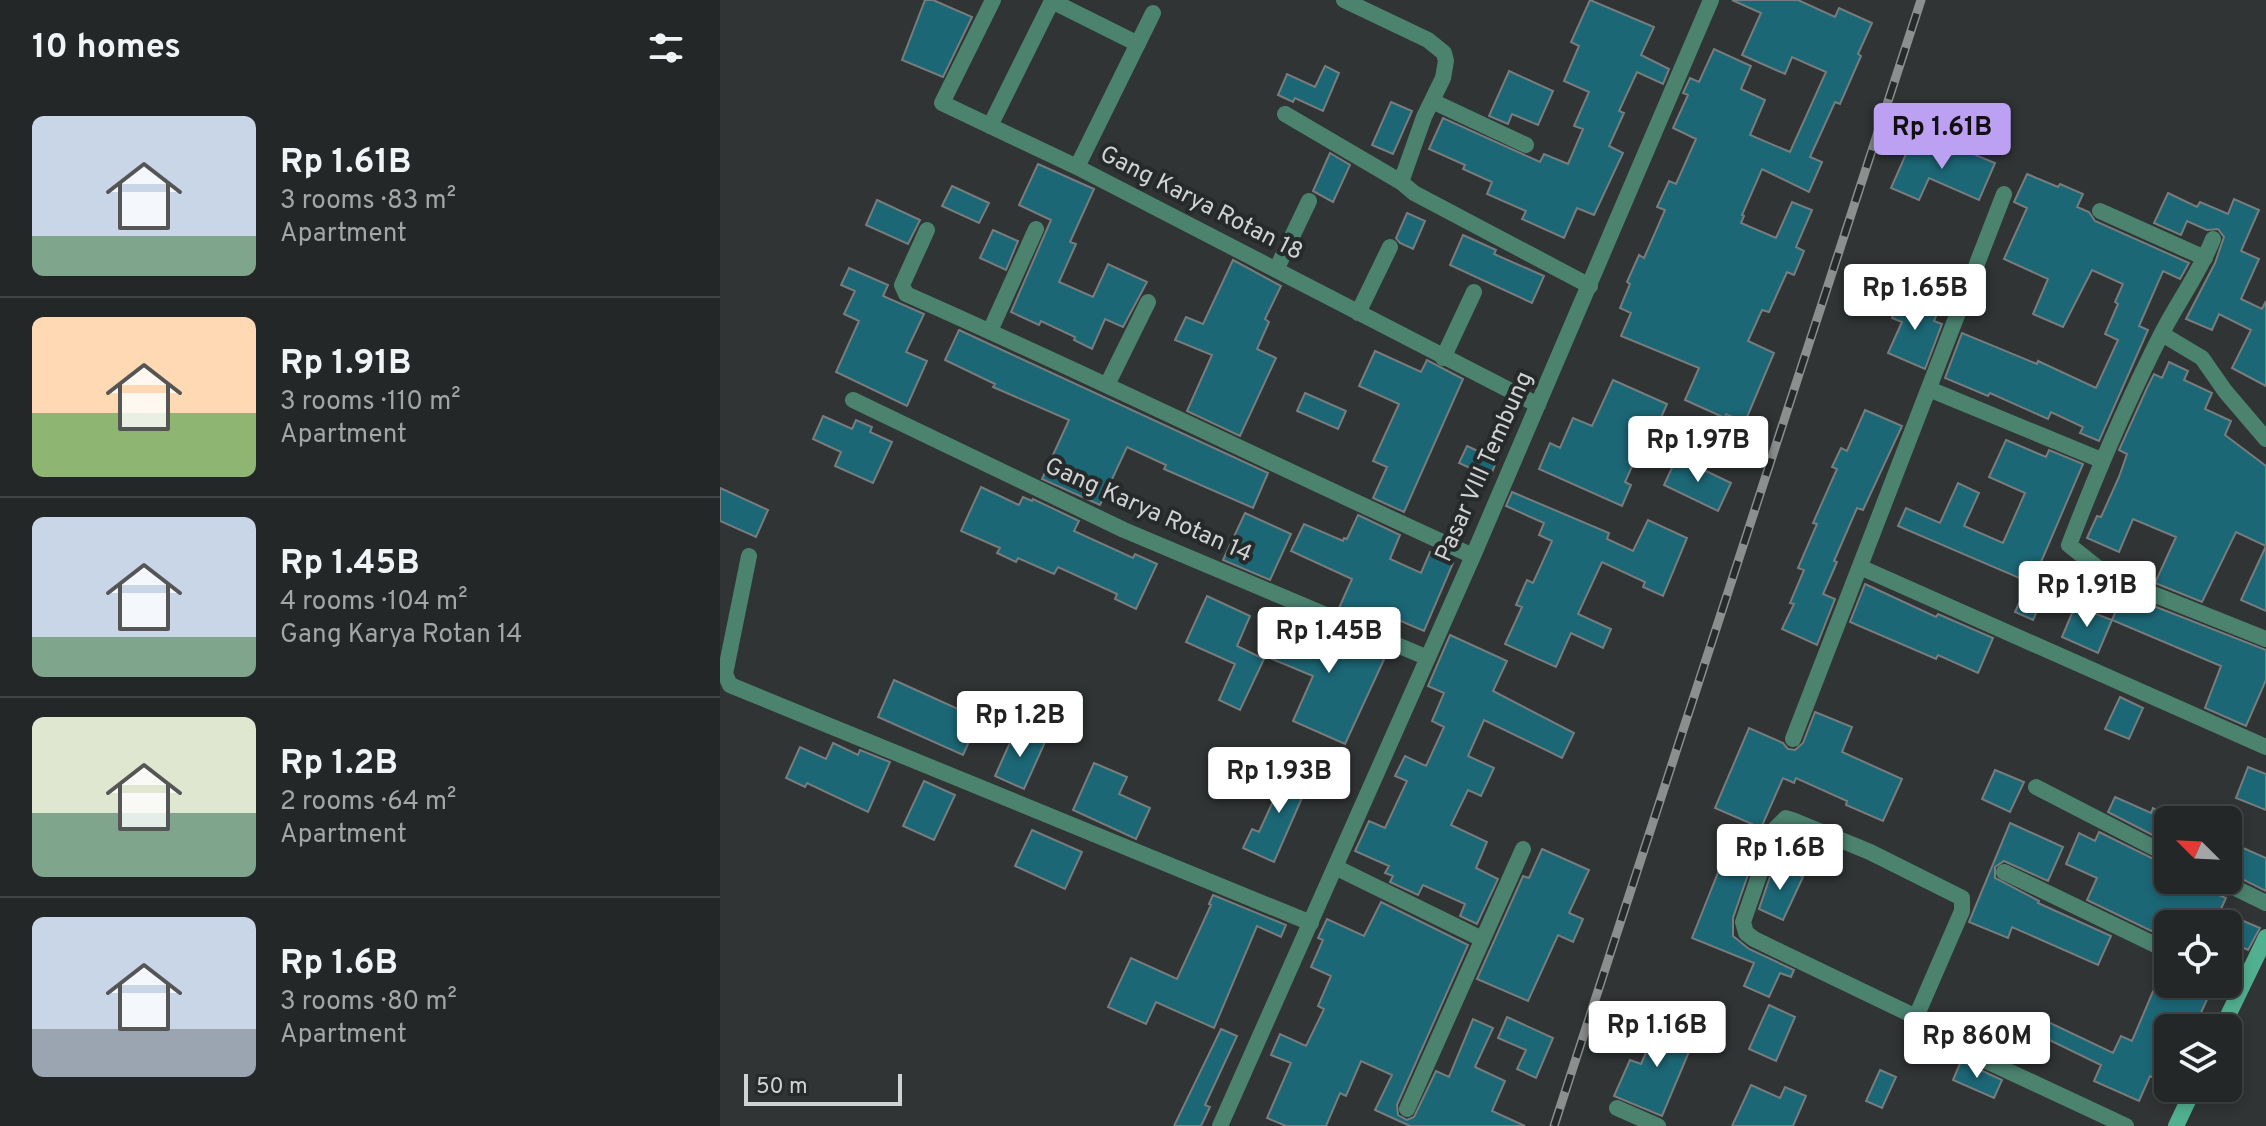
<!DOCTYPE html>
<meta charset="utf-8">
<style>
:root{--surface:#242727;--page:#303333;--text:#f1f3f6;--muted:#a3a5a7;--line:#414444;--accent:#bca0f2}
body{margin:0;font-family:Overpass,sans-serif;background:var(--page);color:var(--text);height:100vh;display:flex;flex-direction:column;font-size:30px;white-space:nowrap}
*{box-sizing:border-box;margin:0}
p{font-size:26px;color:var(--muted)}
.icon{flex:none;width:44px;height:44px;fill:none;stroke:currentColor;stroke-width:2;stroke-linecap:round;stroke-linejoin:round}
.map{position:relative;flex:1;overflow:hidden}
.side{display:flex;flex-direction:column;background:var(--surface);width:720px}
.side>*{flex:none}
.needle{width:52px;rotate:294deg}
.buttons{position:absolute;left:1434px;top:806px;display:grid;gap:16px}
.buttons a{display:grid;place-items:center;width:88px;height:88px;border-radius:12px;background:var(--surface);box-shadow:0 4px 12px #0003,0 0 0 2px var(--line);font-size:40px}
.scale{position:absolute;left:24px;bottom:20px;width:158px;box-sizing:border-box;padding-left:8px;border:4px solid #d0d3d2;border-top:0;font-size:22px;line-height:28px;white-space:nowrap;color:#d0d3d2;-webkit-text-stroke:6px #262a2a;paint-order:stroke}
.price{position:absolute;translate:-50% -68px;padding:0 18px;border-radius:8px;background:#fff;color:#222;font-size:26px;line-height:52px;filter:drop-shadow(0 2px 4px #0008)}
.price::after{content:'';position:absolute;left:50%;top:48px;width:24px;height:18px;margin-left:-12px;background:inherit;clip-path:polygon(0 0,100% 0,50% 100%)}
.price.selected{background:var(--accent);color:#111}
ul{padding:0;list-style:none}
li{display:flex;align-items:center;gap:24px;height:200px;padding:0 32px}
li+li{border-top:2px solid var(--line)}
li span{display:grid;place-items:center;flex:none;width:224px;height:160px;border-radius:12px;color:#555}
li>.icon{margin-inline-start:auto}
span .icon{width:96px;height:96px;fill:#fffc;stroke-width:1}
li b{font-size:34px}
h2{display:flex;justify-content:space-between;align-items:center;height:96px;padding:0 32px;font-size:34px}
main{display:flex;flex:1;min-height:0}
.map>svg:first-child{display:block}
.building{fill:#1c6776;stroke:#777c7d;stroke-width:2}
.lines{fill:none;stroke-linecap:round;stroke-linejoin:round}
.street{stroke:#4b836f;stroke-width:16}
.secondary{stroke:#51b090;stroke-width:16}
.rail-casing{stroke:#8b8f8e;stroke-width:9}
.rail{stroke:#262a2a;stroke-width:6;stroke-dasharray:18;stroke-linecap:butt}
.labels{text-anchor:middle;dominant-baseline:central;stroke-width:8;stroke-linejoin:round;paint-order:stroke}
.street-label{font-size:24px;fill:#d0d3d2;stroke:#262a2a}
</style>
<main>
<section class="side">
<h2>10 homes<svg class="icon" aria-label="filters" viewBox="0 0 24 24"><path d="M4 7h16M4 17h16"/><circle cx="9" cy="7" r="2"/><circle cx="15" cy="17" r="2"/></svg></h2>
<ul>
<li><span style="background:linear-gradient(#c9d6e8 75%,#7fa58c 0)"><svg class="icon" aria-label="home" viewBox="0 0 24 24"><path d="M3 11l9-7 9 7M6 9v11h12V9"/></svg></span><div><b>Rp 1.61B</b><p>3 rooms · 83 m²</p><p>Apartment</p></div></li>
<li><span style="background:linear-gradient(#ffd9b3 60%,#8fb573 0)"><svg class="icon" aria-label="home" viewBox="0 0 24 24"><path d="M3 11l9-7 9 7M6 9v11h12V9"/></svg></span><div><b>Rp 1.91B</b><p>3 rooms · 110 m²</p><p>Apartment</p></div></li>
<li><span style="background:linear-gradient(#c9d6e8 75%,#7fa58c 0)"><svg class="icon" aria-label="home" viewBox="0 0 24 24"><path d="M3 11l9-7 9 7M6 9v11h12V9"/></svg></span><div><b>Rp 1.45B</b><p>4 rooms · 104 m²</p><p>Gang Karya Rotan 14</p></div></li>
<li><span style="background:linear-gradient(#dfe7d0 60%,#7fa58c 0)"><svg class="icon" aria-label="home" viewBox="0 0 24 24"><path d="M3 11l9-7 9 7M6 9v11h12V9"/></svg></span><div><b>Rp 1.2B</b><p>2 rooms · 64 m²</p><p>Apartment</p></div></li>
<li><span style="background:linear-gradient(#c9d6e8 70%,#9aa5b1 0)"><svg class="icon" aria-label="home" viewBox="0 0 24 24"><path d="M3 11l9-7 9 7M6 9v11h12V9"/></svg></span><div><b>Rp 1.6B</b><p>3 rooms · 80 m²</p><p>Apartment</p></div></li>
</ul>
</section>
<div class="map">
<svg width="1546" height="1126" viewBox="0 0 1546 1126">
<rect width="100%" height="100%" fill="#303434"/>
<!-- building -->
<path class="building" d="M 205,0 L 213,0 L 252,17 L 223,77 L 182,60 Z
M 870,0 L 934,27 L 921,55 L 949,69 L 943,84 L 917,72 L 899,111 L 904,113 L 889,146 L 903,153 L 874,215 L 857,208 L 844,238 L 802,219 L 806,211 L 767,194 L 772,182 L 743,169 L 745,165 L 709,149 L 723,118 L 820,162 L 824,154 L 848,164 L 863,129 L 854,126 L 869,92 L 844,81 L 859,46 L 851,42 Z
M 1012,0 L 1078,0 L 1115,17 L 1119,8 L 1152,23 L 1138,54 L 1141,56 L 1120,104 L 1115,102 L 1090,157 L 1102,162 L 1089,192 L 1042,169 L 1022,215 L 1024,216 L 1021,223 L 1056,238 L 1072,202 L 1092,210 L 1076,247 L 1084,251 L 1074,275 L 1067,272 L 1049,312 L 1042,310 L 1028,341 L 1054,353 L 1025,422 L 1006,414 L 1005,418 L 965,400 L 979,368 L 901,336 L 911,313 L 900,308 L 910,284 L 907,282 L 919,255 L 924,258 L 945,210 L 937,207 L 949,181 L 956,184 L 976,139 L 953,128 L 968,95 L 963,93 L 970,78 L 979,82 L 994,49 L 1031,66 L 1021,89 L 1045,100 L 1030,135 L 1070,152 L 1106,72 L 1072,57 L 1065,74 L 1022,55 L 1041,13 Z
M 605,66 L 619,73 L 603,111 L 575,98 L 573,102 L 558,95 L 567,74 L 595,87 Z
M 789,71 L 833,91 L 818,125 L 792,114 L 788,124 L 769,116 Z
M 671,102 L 692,111 L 673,154 L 652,145 Z
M 1193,138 L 1232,155 L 1236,147 L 1275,163 L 1259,200 L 1209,178 L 1199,200 L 1171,188 Z
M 610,153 L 630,165 L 613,202 L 593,191 Z
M 318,164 L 374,189 L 350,242 L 356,244 L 339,282 L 373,297 L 388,264 L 427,282 L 403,327 L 385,319 L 372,349 L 354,340 L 355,337 L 321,321 L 319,325 L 291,312 L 331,220 L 299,205 Z
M 1307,174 L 1338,187 L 1340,184 L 1363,194 L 1357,207 L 1369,212 L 1375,221 L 1469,263 L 1460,279 L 1443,271 L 1419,326 L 1428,330 L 1379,441 L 1360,433 L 1363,427 L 1331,412 L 1328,419 L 1270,393 L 1268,396 L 1225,378 L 1242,333 L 1317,364 L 1318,361 L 1376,388 L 1398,340 L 1385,334 L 1398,304 L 1395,302 L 1403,284 L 1372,270 L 1343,327 L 1313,314 L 1328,279 L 1284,259 L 1307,208 L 1294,202 Z
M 232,186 L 269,203 L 259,223 L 222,206 Z
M 1448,193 L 1477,207 L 1480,202 L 1508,214 L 1514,199 L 1539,210 L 1521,251 L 1539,259 L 1521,299 L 1542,309 L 1546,301 L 1546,386 L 1512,368 L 1531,330 L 1499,314 L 1492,330 L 1466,319 L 1495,263 L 1504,237 L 1498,229 L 1487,230 L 1467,221 L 1461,235 L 1434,223 Z
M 157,200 L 200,220 L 188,244 L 146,225 Z
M 687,213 L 705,221 L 693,249 L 680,243 L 676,238 Z
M 273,230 L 298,241 L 286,270 L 260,258 Z
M 743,235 L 776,250 L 774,254 L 824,276 L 812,303 L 730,265 Z
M 513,260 L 561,286 L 545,319 L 549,322 L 537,349 L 556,358 L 520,436 L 467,411 L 492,355 L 455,340 L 466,317 L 483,324 Z
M 129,268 L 168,285 L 163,296 L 204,314 L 186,352 L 207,361 L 187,406 L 116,372 L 139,321 L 124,314 L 135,291 L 121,285 Z
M 1182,295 L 1218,311 L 1214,321 L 1222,324 L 1205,369 L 1168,353 L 1182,322 L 1172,318 Z
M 239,330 L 548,473 L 533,508 L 444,469 L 446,465 L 407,447 L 380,505 L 322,479 L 349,420 L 273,387 L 275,384 L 225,360 Z
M 655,351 L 701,372 L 707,360 L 743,379 L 684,512 L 653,498 L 667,467 L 653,461 L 679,404 L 639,386 Z
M 1449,362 L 1468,371 L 1464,380 L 1492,393 L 1485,409 L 1511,421 L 1505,435 L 1546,466 L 1546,611 L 1521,600 L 1546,546 L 1516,532 L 1482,602 L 1435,583 L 1456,537 L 1413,519 L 1399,552 L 1367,538 L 1377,516 L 1381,517 L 1399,477 L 1407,454 L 1399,450 L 1427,388 L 1434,374 L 1442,378 Z
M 893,380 L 947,404 L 933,436 L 927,433 L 905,482 L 911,485 L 902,506 L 819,469 L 830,443 L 840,448 L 853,418 L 872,426 Z
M 585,393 L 626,411 L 618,429 L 577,411 Z
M 1145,410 L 1182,426 L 1143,510 L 1137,508 L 1114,561 L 1117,562 L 1103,594 L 1115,599 L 1097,645 L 1062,629 L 1074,604 L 1070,603 L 1084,570 L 1078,568 L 1097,524 L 1093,523 L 1117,469 L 1112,467 L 1121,448 L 1127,451 Z
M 103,416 L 132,429 L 136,420 L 152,427 L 150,432 L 172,442 L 153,483 L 115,466 L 121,452 L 93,439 Z
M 1286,440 L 1326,457 L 1329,450 L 1363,464 L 1321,562 L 1327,565 L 1318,586 L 1178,526 L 1186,508 L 1220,523 L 1238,483 L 1259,493 L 1244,526 L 1283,543 L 1305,493 L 1269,477 Z
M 747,446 L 777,460 L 770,477 L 739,463 Z
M 957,457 L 1011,483 L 998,511 L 944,485 Z
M 261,487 L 299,505 L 303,497 L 312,501 L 313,499 L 359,521 L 354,531 L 413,558 L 415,554 L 437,564 L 416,609 L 395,599 L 397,594 L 338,567 L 334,574 L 298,558 L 296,562 L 277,553 L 280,548 L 241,531 Z
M 0,488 L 48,510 L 36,537 L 0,521 Z
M 792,492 L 889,533 L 887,539 L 913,551 L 928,520 L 967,538 L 943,596 L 923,587 L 925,582 L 882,562 L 858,614 L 891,629 L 883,648 L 851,633 L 836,667 L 785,644 L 802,607 L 796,605 L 807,580 L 813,583 L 832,541 L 819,535 L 824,523 L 786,506 Z
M 525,513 L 571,534 L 550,580 L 503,560 Z
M 638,515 L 680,535 L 670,559 L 701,573 L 710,552 L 733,563 L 704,631 L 674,618 L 668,629 L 619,608 L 632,579 L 571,551 L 584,524 L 623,541 L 624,538 L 627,539 Z
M 1145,584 L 1216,617 L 1218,614 L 1273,638 L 1258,673 L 1218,655 L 1216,659 L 1130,622 Z
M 1307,586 L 1325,594 L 1313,620 L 1295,612 Z
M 1403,594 L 1546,650 L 1546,680 L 1526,726 L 1485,708 L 1501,666 L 1392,620 Z
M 487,596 L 530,616 L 517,646 L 544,659 L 520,710 L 499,700 L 515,664 L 466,642 Z
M 1355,606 L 1392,620 L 1378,653 L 1342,637 Z
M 572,613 L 667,653 L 625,744 L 573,721 L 593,676 L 552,659 Z
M 730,635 L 787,661 L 773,691 L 854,733 L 842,758 L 764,720 L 748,756 L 774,768 L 761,796 L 748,790 L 731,825 L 767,842 L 756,868 L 778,879 L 757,924 L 740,916 L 745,904 L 703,885 L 698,895 L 670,882 L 673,876 L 665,873 L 669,866 L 635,851 L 649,821 L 665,828 L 687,781 L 675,776 L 685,756 L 706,766 L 724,727 L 712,721 L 724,693 L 708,686 Z
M 174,680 L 240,710 L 243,703 L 263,711 L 243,755 L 158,717 Z
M 1400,697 L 1423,708 L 1409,739 L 1385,729 Z
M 1095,712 L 1132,727 L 1122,752 L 1182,779 L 1163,821 L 1126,805 L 1127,801 L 1076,778 L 1074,783 L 1063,778 L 1041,828 L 995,808 L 1029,728 L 1063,743 L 1068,749 L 1075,750 L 1083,743 Z
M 296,729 L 325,742 L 304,789 L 275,776 Z
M 113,743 L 138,755 L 140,750 L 170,762 L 148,812 L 87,783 L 85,787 L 66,778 L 80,747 L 106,759 Z
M 374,763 L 407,777 L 399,794 L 430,808 L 416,839 L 353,810 Z
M 570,764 L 592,775 L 554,862 L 523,848 L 532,829 L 539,832 Z
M 1528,767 L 1546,774 L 1546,810 L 1516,798 Z
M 1275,770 L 1304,782 L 1290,812 L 1262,799 Z
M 204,781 L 235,795 L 214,840 L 183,826 Z
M 1395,797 L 1431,813 L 1433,808 L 1448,815 L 1448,843 L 1388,812 Z
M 1290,823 L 1343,847 L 1328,881 L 1284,861 L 1275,867 L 1275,878 L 1319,901 L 1318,903 L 1391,936 L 1378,965 L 1292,927 L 1288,938 L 1249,922 Z
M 312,830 L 362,852 L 345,889 L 295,866 Z
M 1379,832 L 1448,866 L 1448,880 L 1483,894 L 1485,889 L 1506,898 L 1500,911 L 1540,928 L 1528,950 L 1508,941 L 1508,924 L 1448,924 L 1448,939 L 1367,900 L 1377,878 L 1346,864 L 1359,833 L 1375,841 Z
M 1514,844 L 1546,858 L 1546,891 L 1508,872 L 1508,858 Z
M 822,849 L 869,870 L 849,913 L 863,919 L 853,942 L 838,935 L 808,1001 L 757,979 L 803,876 L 809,878 Z
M 1007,850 L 1033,860 L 1013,918 L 1013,936 L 1029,949 L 1074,970 L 1071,977 L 1060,973 L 1049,997 L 1024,986 L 1034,963 L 972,938 Z
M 1060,866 L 1083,877 L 1063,920 L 1039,909 L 1053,868 L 1058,870 Z
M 493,895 L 566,925 L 561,937 L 537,926 L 494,1028 L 436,1002 L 426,1024 L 388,1007 L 411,958 L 457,979 L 491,905 L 489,904 Z
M 661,902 L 748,945 L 677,1105 L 678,1115 L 687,1120 L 694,1117 L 716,1071 L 729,1077 L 753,1019 L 773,1028 L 755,1067 L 785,1081 L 772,1111 L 805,1126 L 690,1126 L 655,1110 L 672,1075 L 641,1061 L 626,1096 L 620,1093 L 606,1126 L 566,1126 L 547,1118 L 571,1063 L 551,1055 L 560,1034 L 586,1046 L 604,1009 L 598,1006 L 611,976 L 591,967 L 603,940 L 598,938 L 607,919 L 644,936 Z
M 1440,984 L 1494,984 L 1474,1028 L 1448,1019 L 1448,1064 L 1441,1081 L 1430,1076 L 1419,1101 L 1374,1081 L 1381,1065 L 1315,1033 L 1322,1019 L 1393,1053 L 1401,1036 L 1412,1041 L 1434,989 L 1437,991 Z
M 1049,1005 L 1075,1017 L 1056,1061 L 1029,1049 Z
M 787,1017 L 833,1038 L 816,1078 L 797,1069 L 806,1050 L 778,1038 Z
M 941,1019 L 976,1035 L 942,1116 L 894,1096 L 910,1060 L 921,1064 Z
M 501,1029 L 517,1036 L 485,1105 L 490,1107 L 481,1126 L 454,1126 Z
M 1241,1061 L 1282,1080 L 1274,1098 L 1233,1080 Z
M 1160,1070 L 1176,1077 L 1162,1108 L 1146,1101 Z
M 1031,1085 L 1060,1098 L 1065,1087 L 1086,1096 L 1073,1126 L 1012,1126 Z"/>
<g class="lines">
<!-- street -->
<path class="street" d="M 273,0 L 222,103 L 357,167 L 818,405
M 624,0 L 708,40 L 724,53 L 726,61 L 723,78 L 704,117 L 681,182
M 712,101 L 806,145
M 565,114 L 681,182 L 694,193 L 870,286
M 270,126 L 332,1 L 418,44
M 357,167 L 433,13
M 1380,211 L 1485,258
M 207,230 L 182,285 L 186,294 C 377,378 563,470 753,556
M 1493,239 C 1480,272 1459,300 1443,331 C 1407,401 1377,472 1349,545 L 1388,576 L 1546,639
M 556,270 L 589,201
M 638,313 L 670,247
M 270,331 L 316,229
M 1442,334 L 1482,358 L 1505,391 L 1546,439
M 723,358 L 754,292
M 387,385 L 428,302
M 1209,389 L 1381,460
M 133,400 L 404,530 L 708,658
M 29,556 L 5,674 L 10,685 L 591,923
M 1140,567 L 1546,747
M 1073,739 L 1284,194
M 1316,787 L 1448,855
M 615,867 L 762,939
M 1284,872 L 1448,951
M 1499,880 L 1546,903
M 1196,1017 L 1242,911 L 1242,898 L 1150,852 L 1072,820 L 1066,818 L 1055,829 L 1023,922 L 1026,933 L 1034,939 L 1196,1017 L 1215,1037 L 1406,1126
M 897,1108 L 938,1126
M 687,1109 L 803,849
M 500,1126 L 753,556 L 991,0"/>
<!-- secondary -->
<path class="secondary" d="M 1502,1028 L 1546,937
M 1456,1126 L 1474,1088"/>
<defs>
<path id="rail" d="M 834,1126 L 1201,0"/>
</defs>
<!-- rail casing -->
<use href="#rail" class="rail-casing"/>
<!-- rail -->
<use href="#rail" class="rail"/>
</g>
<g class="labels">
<!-- street labels -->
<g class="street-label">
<text transform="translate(481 204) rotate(27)">Gang Karya Rotan 18</text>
<text transform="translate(765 467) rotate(-66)">Pasar VIII Tembung</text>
<text transform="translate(428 511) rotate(24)">Gang Karya Rotan 14</text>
</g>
</g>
</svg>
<div class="buttons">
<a><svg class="needle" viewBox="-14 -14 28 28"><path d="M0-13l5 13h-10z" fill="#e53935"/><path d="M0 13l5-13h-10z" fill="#a3a5a7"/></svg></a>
<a><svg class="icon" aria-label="locate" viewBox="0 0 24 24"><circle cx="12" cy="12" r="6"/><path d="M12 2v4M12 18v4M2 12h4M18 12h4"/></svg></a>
<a><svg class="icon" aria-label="layers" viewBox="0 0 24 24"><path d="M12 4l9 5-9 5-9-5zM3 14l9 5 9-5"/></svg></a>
</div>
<div class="scale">50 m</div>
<b class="price selected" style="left:1222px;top:171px">Rp 1.61B</b>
<b class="price" style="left:1195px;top:332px">Rp 1.65B</b>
<b class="price" style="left:978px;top:484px">Rp 1.97B</b>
<b class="price" style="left:1367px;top:629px">Rp 1.91B</b>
<b class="price" style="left:609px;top:675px">Rp 1.45B</b>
<b class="price" style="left:300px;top:759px">Rp 1.2B</b>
<b class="price" style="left:559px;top:815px">Rp 1.93B</b>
<b class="price" style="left:1060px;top:892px">Rp 1.6B</b>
<b class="price" style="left:937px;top:1069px">Rp 1.16B</b>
<b class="price" style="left:1257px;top:1080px">Rp 860M</b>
</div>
</main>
